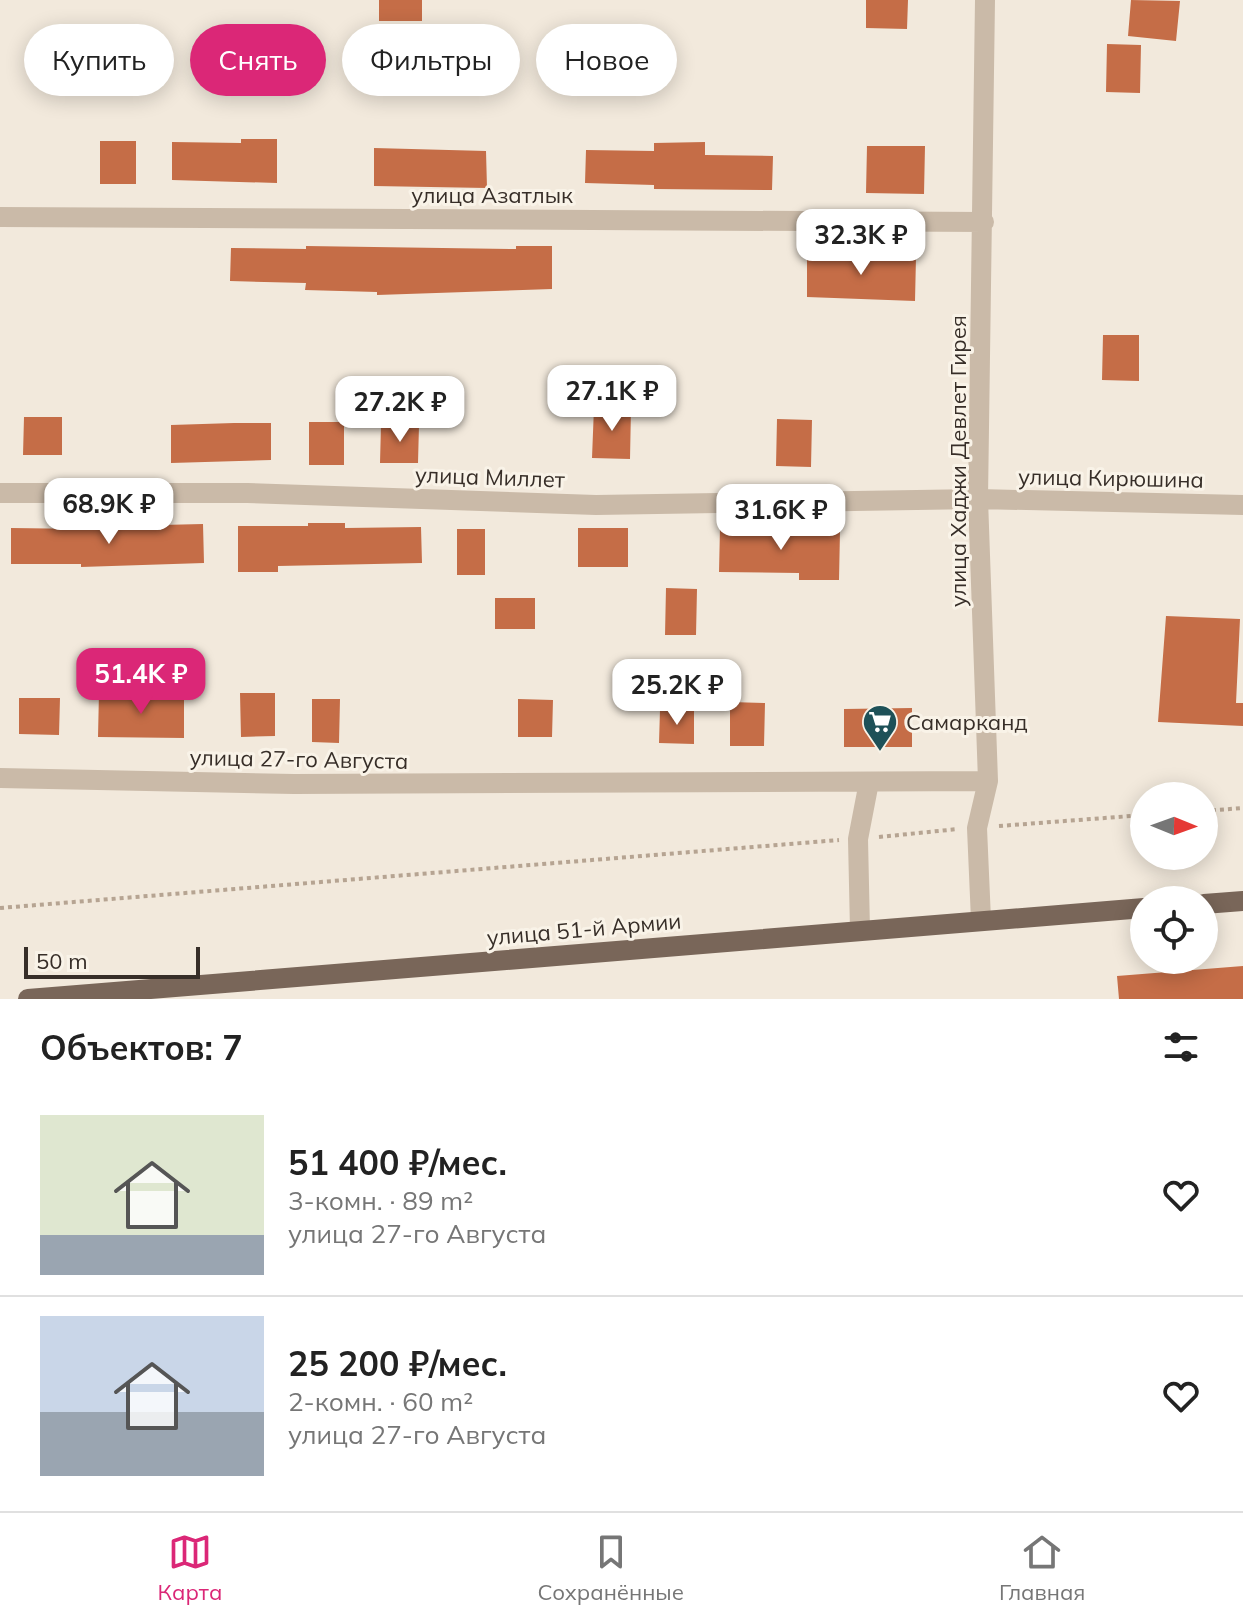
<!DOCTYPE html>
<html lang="ru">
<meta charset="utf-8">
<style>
:root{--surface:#fff;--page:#f2f2f2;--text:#222;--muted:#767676;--line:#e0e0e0;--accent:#db2777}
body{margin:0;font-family:Mulish,sans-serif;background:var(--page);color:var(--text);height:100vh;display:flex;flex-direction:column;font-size:30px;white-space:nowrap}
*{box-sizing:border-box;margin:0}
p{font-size:26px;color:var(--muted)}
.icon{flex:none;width:44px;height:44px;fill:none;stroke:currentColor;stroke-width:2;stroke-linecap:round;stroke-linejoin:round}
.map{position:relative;height:999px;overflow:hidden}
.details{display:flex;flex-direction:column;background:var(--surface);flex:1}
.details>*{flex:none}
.guide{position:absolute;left:24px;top:24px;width:800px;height:72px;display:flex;gap:16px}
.needle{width:52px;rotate:91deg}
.fabs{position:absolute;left:1130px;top:782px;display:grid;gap:16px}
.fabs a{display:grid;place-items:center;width:88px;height:88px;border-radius:50%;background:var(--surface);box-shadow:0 4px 20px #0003;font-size:40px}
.scale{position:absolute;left:24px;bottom:20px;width:176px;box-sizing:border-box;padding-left:8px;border:4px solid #372e28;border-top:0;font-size:22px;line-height:28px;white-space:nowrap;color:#372e28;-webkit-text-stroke:6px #f9f3e8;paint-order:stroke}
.price{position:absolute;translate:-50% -68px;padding:0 18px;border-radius:16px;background:#fff;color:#222;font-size:26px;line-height:52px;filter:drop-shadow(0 2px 4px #0008)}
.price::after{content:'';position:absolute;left:50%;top:48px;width:24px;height:18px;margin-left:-12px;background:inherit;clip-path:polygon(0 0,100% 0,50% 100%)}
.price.on{background:var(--accent);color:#fff}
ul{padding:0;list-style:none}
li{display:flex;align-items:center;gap:24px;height:200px;padding:0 40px}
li+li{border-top:2px solid var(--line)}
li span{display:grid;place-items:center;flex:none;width:224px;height:160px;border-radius:0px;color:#555}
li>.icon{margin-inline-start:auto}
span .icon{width:96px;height:96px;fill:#fffc;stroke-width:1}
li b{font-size:34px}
h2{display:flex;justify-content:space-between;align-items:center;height:96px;padding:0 40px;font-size:34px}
.pill{padding:0 28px;border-radius:36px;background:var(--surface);box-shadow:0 4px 20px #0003;font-size:28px;line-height:72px}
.pill.on{background:var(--accent);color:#fff}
.menu{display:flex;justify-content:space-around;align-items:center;height:112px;border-top:2px solid var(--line);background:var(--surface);font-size:22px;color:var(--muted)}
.menu a{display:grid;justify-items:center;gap:4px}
.menu .on{color:var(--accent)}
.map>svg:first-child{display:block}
.building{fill:#c56d47}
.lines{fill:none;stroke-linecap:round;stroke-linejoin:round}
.path{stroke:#b6a492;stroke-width:4;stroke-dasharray:4 4;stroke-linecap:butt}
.minor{stroke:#cabaa8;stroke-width:20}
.major{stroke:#796659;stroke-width:20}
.labels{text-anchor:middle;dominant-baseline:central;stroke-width:6;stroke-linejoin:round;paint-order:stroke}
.street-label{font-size:22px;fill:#372e28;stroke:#f9f3e8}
.poi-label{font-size:22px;fill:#372e28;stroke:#f9f3e8;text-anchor:start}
</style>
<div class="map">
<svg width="1243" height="999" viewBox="0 0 1243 999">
<rect width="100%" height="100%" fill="#f2e9dc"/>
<!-- building -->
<path class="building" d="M 379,0 L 422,0 L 422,21 L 379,21 Z
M 866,0 L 908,0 L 907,29 L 866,28 Z
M 1131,0 L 1180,1 L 1176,41 L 1128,36 Z
M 1107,44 L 1141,45 L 1140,93 L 1106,92 Z
M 241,139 L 277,139 L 277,183 L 172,180 L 172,142 L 241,143 Z
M 100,141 L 136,141 L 136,184 L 100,184 Z
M 705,142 L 705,155 L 773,156 L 772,190 L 654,189 L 654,185 L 585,183 L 586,150 L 654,151 L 654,143 Z
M 867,146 L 925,146 L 924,194 L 866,193 Z
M 374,148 L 486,151 L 487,188 L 374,186 Z
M 306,246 L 516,249 L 516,246 L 552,246 L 552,289 L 377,295 L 377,292 L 305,290 L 306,283 L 230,281 L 231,248 L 306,249 Z
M 807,254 L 916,257 L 915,301 L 807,297 Z
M 1103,335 L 1139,335 L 1139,381 L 1102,380 Z
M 594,407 L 631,408 L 630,459 L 592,458 Z
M 24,417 L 62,417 L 62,455 L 23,455 Z
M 777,419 L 812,420 L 811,467 L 776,466 Z
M 309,422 L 344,422 L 344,465 L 309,465 Z
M 234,423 L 271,423 L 271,460 L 171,463 L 171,425 Z
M 381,425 L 419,425 L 418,463 L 380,463 Z
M 308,523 L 345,523 L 345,528 L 421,527 L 422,563 L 278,566 L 278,572 L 238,572 L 238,526 L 308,526 Z
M 203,524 L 204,563 L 81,567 L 81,564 L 11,564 L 11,528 L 161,530 L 161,525 Z
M 578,528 L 628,528 L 628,567 L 578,567 Z
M 720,528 L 840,531 L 839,580 L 799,580 L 799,573 L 719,572 Z
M 457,529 L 485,529 L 485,575 L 457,575 Z
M 666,588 L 697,589 L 696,635 L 665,635 Z
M 495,598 L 535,598 L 535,629 L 495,629 Z
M 1166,616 L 1240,619 L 1236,703 L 1243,703 L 1243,726 L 1158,722 Z
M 99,692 L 184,696 L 184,738 L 98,737 Z
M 240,693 L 275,693 L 275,736 L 241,737 Z
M 19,698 L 60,698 L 59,735 L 19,734 Z
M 312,699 L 340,699 L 339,743 L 312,742 Z
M 518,699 L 553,700 L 552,737 L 518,737 Z
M 730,702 L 765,703 L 764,746 L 730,746 Z
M 912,708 L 912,747 L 844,747 L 844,709 Z
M 660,710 L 694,711 L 694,744 L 659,743 Z
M 1243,966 L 1243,999 L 1119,999 L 1117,976 Z"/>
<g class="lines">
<!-- path -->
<path class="path" d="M 1204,811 L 1243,808
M 999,826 L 1144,815
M 879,837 L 958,829
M 0,908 L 839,840"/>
<!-- minor -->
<path class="minor" d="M 0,217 L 984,222
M 0,493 L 247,493 L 596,505 L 978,499 L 1243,505
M 0,778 L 294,784 L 988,781
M 981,920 L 977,828 L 988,781 L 978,499 L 985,0
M 860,930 L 858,839 L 869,782"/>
<!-- major -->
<path class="major" d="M 1204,904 L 1243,901
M 28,999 L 1144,908"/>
</g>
<!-- icons -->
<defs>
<symbol id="supermarket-pin" viewBox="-11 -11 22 30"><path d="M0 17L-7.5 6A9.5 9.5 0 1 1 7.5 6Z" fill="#1e5158" stroke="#f9f3e8"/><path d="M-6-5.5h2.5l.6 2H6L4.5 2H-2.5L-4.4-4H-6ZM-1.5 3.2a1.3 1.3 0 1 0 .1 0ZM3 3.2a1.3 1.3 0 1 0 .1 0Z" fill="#fff"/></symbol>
</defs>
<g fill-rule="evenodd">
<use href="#supermarket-pin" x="860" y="702" width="40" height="54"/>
</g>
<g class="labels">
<!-- street labels -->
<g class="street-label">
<text x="492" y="195">улица Азатлык</text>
<text transform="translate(958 461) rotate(-90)">улица Хаджи Девлет Гирея</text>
<text transform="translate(490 477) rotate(2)">улица Миллет</text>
<text transform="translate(1111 478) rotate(1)">улица Кирюшина</text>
<text transform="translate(299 759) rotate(1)">улица 27-го Августа</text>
<text transform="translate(584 929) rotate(-5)">улица 51-й Армии</text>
</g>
<!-- poi labels -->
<g class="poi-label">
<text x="906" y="722">Самарканд</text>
</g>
</g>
</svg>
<div class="fabs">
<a><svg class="needle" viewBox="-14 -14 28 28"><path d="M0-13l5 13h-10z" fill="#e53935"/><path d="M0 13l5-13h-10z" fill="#767676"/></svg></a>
<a><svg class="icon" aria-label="locate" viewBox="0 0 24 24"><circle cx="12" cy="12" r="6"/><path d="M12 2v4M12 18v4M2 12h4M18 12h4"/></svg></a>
</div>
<div class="scale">50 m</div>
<b class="price" style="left:861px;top:277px">32.3K ₽</b>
<b class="price" style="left:612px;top:433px">27.1K ₽</b>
<b class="price" style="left:400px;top:444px">27.2K ₽</b>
<b class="price" style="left:109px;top:546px">68.9K ₽</b>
<b class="price" style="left:781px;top:552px">31.6K ₽</b>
<b class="price on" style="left:141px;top:716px">51.4K ₽</b>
<b class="price" style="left:677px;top:727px">25.2K ₽</b>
<div class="guide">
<a class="pill">Купить</a>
<a class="pill on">Снять</a>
<a class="pill">Фильтры</a>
<a class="pill">Новое</a>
</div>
</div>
<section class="details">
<h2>Объектов: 7<svg class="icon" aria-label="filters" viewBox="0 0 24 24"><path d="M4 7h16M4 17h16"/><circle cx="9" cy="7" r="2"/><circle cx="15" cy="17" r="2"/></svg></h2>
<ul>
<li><span style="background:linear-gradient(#dfe7d0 75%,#9aa5b1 0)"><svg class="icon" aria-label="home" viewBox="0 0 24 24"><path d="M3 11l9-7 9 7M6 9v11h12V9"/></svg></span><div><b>51 400 ₽/мес.</b><p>3-комн. · 89 m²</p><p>улица 27-го Августа</p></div><svg class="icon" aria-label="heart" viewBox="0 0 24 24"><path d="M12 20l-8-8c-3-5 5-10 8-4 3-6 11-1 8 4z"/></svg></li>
<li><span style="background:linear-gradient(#c9d6e8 60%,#9aa5b1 0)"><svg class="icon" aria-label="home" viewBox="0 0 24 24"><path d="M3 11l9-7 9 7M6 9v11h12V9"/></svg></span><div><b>25 200 ₽/мес.</b><p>2-комн. · 60 m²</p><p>улица 27-го Августа</p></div><svg class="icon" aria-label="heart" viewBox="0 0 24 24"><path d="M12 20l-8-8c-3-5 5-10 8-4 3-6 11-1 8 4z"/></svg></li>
</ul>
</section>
<nav class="menu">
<a class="on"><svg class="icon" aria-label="map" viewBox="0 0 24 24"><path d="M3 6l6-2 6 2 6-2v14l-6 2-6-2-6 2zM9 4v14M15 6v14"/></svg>Карта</a>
<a><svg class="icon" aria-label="saved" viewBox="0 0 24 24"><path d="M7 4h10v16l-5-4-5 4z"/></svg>Сохранённые</a>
<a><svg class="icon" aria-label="home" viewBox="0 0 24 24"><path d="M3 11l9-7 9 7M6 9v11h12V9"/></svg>Главная</a>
</nav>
